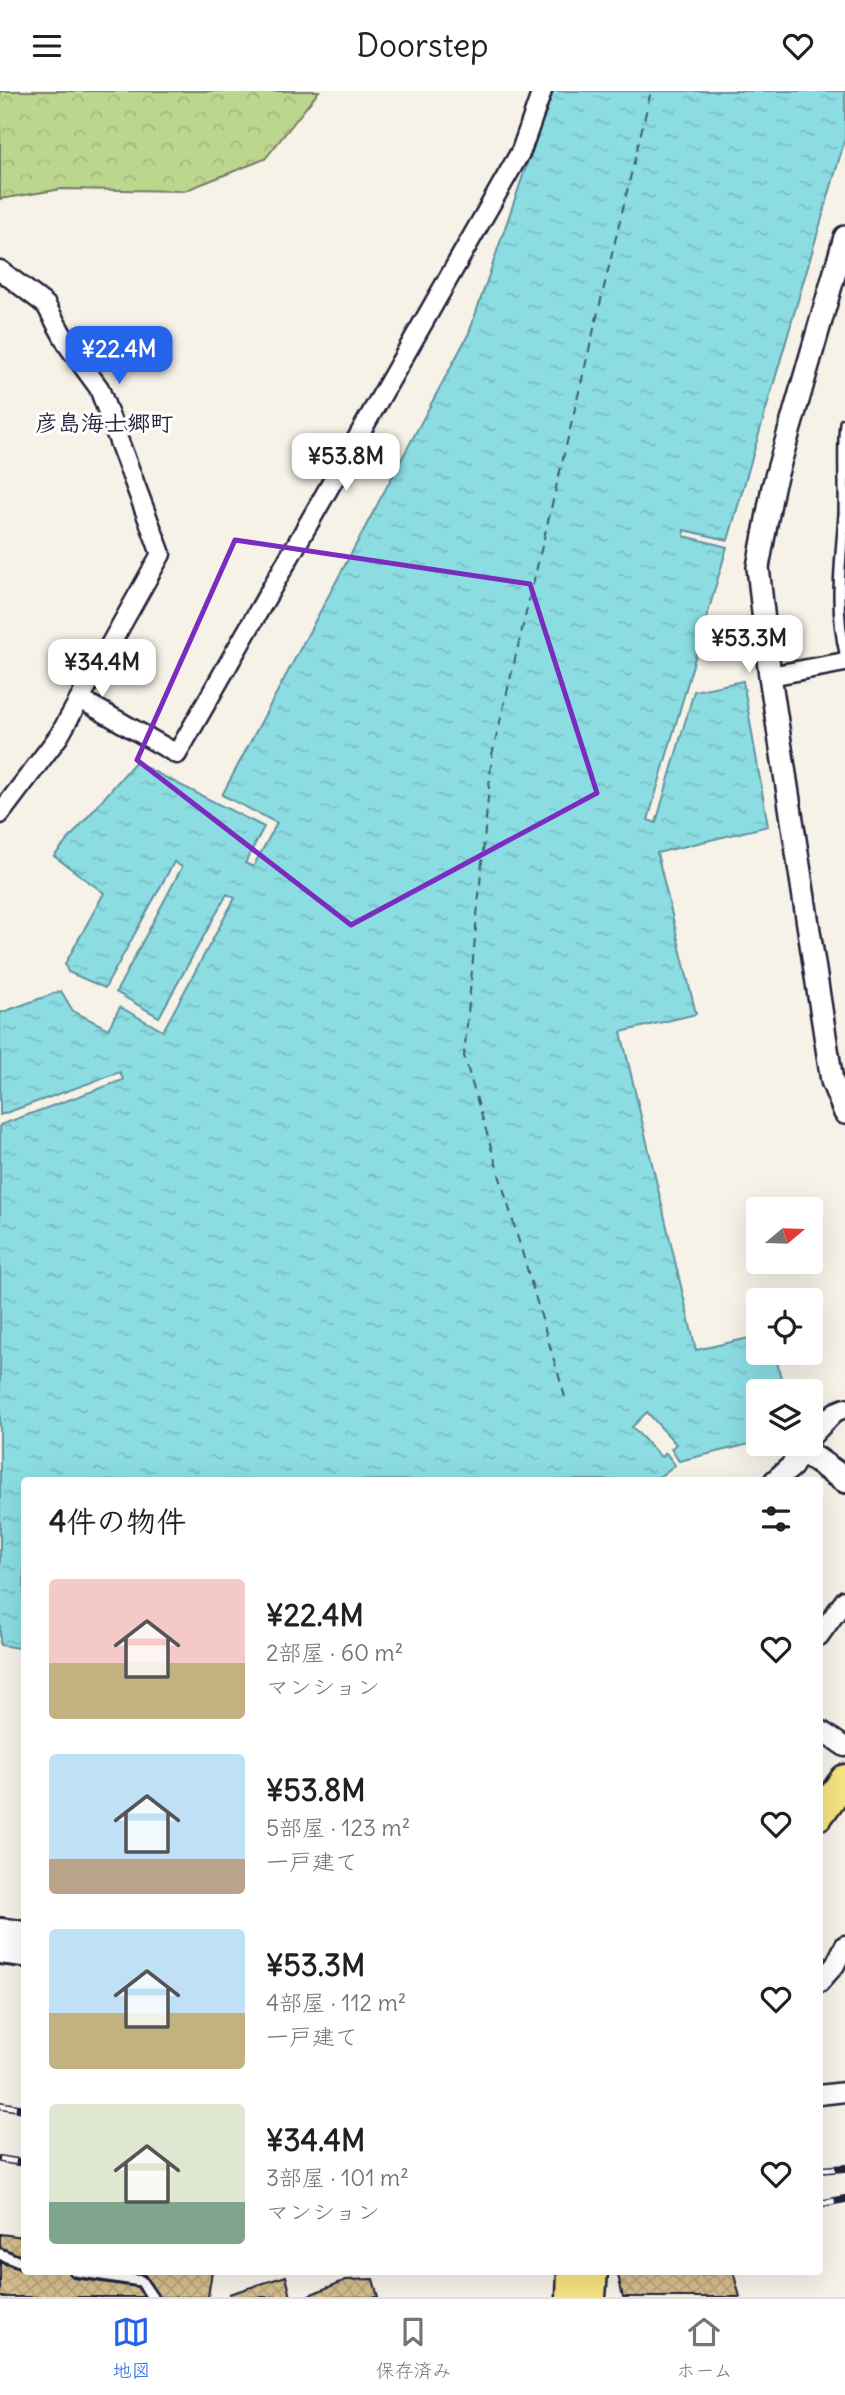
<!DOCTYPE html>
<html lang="ja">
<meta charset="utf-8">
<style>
:root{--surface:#fff;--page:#f6f6f6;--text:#202124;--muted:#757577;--line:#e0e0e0;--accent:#2563eb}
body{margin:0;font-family:Delius,"Klee One",sans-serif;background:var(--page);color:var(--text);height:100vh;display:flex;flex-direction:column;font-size:26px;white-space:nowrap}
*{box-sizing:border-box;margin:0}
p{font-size:23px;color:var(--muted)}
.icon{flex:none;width:38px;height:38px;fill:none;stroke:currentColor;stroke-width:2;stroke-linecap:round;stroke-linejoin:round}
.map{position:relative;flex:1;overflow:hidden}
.drawer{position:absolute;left:21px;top:1386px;width:802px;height:798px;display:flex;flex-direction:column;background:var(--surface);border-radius:7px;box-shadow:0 7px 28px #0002}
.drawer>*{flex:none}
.needle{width:46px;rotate:71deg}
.tools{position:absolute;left:746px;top:1106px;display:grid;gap:14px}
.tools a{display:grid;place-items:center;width:77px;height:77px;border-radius:7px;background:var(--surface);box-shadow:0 7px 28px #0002;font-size:35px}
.price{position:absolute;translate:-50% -60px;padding:0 16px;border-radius:14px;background:#fff;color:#222;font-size:23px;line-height:46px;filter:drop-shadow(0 2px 4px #0008)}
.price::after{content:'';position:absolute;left:50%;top:42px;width:21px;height:16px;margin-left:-10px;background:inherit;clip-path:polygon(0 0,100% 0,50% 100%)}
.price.on{background:var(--accent);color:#fff}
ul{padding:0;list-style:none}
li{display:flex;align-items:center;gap:21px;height:175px;padding:0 28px}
li span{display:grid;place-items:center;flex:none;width:196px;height:140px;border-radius:7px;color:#555}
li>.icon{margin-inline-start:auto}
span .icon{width:84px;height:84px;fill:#fffc;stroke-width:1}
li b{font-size:30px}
h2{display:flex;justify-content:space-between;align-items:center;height:84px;padding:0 28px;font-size:30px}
header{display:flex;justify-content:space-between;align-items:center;height:91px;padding:0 28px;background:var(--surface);font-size:32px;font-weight:600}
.menu{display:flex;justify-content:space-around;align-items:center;height:98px;border-top:2px solid var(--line);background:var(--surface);font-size:19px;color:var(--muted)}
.menu a{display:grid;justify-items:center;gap:4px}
.menu .on{color:var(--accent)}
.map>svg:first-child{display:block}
.forest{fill:url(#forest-crowns);stroke:#6f7c64;stroke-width:2}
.water{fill:url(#water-ripples);stroke:#61929f;stroke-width:2}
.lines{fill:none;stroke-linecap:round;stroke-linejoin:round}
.ferry{stroke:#425a6d;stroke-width:2;stroke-dasharray:9 7;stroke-linecap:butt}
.building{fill:url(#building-cross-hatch);stroke:#22223b;stroke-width:2}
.service-casing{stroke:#22223b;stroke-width:14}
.minor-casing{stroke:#22223b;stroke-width:23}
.tertiary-casing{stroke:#22223b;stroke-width:26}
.secondary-casing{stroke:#22223b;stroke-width:30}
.trunk-casing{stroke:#22223b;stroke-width:33}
.service{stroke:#fff;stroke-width:9}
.minor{stroke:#fff;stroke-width:18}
.tertiary{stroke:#fff;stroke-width:21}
.secondary{stroke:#fff;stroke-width:24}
.trunk{stroke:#f6e381;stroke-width:28}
.rail-casing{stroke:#22223b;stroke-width:8}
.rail{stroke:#fff;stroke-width:5;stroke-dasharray:16;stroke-linecap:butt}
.marked{fill:none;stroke:#7b2cbf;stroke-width:5;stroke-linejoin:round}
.labels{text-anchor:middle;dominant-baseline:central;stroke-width:6;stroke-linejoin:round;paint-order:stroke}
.quarter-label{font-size:23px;font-weight:bold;fill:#22223b;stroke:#fff}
</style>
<header><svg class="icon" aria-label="menu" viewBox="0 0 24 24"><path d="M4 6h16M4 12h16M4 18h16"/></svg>Doorstep<svg class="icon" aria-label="heart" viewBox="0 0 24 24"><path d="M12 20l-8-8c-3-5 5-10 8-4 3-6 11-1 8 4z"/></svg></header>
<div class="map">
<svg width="845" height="2206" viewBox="0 0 845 2206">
<defs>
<pattern id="forest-crowns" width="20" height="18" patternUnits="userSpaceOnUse" patternTransform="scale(1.75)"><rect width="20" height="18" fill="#bcd68d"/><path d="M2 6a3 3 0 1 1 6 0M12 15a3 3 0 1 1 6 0" fill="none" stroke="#a1b77b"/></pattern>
<pattern id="water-ripples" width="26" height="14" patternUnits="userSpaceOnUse" patternTransform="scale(1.75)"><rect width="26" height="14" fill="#8bdde2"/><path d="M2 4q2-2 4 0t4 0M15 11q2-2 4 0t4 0" fill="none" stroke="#78bdc3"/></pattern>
<pattern id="building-cross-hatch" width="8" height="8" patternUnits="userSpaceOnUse" patternTransform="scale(1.75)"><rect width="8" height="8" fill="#d6be8d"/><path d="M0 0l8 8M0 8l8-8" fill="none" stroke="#b7a37b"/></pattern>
</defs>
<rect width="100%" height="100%" fill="#f7f2e8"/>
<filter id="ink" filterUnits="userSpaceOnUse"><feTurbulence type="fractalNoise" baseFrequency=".0143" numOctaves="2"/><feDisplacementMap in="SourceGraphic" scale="14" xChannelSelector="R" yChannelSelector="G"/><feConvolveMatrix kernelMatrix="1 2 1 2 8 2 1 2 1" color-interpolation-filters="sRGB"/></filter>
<g filter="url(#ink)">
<!-- forest -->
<path class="forest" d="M 0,0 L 319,0 L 265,68 L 184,100 L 62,98 L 0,108 Z"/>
<!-- water -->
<path class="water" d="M 552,0 L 845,0 L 845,48 L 728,449 L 684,439 L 684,445 L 727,456 L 648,729 L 656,732 L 694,600 L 743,590 L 768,735 L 657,762 L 696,923 L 621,941 L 696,1259 L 758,1245 L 758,1262 L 775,1262 L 784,1300 L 758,1300 L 758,1351 L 679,1370 L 671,1358 L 676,1353 L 647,1321 L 632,1336 L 661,1366 L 666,1362 L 675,1374 L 655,1389 L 24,1390 L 24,1558 L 0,1554 L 0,1034 L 123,989 L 120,981 L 0,1024 L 0,922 L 61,900 L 73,920 L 108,938 L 120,916 L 163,940 L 235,807 L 227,803 L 159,926 L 116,901 L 182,776 L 174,771 L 105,897 L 68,881 L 65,873 L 104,802 L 54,765 L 135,671 L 264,736 L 245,772 L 253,776 L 277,732 L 222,704 L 469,242 Z"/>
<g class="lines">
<!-- ferry -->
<path class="ferry" d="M 565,1306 L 464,965 L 492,664 L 651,0"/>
</g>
<!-- building -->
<path class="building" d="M 0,2143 L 24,2146 L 24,2166 L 0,2156 Z
M 0,2171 L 24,2180 L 68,2180 L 74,2187 L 137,2196 L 144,2206 L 0,2206 Z
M 125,2180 L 212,2180 L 208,2206 L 159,2206 L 145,2184 Z
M 617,2180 L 701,2180 L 702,2184 L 733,2180 L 740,2206 L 623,2206 Z
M 286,2185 L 291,2206 L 230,2206 L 229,2203 Z
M 373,2188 L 378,2206 L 304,2206 L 346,2189 Z"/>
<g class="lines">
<defs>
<path id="service" d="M 845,332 C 842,362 845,392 844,423 C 841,470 834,515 845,562
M 0,2163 L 24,2173
M 75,2180 L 141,2190 L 152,2206"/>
<path id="minor" d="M 0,179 L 46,214 L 69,256 L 99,297 L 161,463 L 59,645 L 0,723
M 770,585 L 845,571
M 80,608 L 177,663 L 521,60 L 542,0
M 810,1347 L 835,1321 L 845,1317
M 819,1545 L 845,1509
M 819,1638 L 845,1656
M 819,1892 L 835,1874 L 845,1854
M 819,2004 L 845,2001"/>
<path id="tertiary" d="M 845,146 L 773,396 L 758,476 L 770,585 L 832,990 L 845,1022
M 775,1390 L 792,1375 L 801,1358"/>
<path id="secondary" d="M 801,1358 L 845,1389
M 0,1840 L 24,1843
M 0,1860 L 24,1863"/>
<path id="trunk" d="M 819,1724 L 845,1688
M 571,2206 L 572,2180
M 591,2206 L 593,2180"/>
</defs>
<!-- service casing -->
<use href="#service" class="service-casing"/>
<!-- minor casing -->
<use href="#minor" class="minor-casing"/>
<!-- tertiary casing -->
<use href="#tertiary" class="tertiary-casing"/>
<!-- secondary casing -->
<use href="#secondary" class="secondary-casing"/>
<!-- trunk casing -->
<use href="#trunk" class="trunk-casing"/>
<!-- service -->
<use href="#service" class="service"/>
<!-- minor -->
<use href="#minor" class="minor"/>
<!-- tertiary -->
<use href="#tertiary" class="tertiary"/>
<!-- secondary -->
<use href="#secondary" class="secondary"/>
<!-- trunk -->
<use href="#trunk" class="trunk"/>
<defs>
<path id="rail" d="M 0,2014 L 24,2018
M 0,2068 L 24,2072
M 819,2079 L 845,2077
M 819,2113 L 845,2108"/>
</defs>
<!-- rail casing -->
<use href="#rail" class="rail-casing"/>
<!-- rail -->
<use href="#rail" class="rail"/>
</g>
</g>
<!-- marked area -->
<path class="marked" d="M 235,449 L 530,493 L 597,702 L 351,834 L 137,669 Z"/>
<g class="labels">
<!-- quarter labels -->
<g class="quarter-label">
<text x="104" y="331">彦島海士郷町</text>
</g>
</g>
</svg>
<div class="tools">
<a><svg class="needle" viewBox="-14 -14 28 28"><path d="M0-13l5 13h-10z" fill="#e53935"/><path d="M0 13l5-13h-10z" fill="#757577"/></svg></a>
<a><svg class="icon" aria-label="locate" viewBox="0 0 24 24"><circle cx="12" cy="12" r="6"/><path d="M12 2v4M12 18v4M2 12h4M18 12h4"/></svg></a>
<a><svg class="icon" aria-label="layers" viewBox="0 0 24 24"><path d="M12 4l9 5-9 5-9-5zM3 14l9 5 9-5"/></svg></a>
</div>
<b class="price on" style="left:119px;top:295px">¥22.4M</b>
<b class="price" style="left:346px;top:402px">¥53.8M</b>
<b class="price" style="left:749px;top:584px">¥53.3M</b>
<b class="price" style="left:102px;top:608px">¥34.4M</b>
<section class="drawer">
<h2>4件の物件<svg class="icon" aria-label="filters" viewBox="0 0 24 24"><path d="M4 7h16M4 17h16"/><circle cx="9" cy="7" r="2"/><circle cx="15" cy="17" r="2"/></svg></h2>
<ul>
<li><span style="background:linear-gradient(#f6c9c9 60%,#c2b280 0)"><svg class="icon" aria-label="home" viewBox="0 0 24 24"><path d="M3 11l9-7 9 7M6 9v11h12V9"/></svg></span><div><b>¥22.4M</b><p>2部屋 · 60 m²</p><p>マンション</p></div><svg class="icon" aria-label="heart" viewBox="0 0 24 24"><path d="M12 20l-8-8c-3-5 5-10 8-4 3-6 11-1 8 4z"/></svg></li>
<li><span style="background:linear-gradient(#bfe0f5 75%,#b9a48a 0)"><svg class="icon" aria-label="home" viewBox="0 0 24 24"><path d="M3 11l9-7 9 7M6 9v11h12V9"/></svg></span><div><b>¥53.8M</b><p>5部屋 · 123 m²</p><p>一戸建て</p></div><svg class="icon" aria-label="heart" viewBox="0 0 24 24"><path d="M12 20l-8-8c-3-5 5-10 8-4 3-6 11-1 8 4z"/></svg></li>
<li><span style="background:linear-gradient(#bfe0f5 60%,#c2b280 0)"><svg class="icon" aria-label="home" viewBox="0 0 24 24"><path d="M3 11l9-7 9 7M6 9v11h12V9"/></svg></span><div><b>¥53.3M</b><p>4部屋 · 112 m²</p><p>一戸建て</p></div><svg class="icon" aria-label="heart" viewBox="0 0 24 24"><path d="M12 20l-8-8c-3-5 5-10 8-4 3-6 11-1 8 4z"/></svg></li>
<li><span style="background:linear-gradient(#dfe7d0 70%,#7fa58c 0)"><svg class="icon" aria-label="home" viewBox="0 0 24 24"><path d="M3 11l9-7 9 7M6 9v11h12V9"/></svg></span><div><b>¥34.4M</b><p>3部屋 · 101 m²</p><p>マンション</p></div><svg class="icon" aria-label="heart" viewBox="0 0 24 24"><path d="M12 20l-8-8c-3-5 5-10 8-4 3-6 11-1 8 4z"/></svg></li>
</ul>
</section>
</div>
<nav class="menu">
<a class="on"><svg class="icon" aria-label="map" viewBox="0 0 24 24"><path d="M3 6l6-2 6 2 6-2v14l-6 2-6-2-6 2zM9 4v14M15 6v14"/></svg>地図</a>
<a><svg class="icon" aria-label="saved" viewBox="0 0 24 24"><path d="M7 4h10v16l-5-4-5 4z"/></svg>保存済み</a>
<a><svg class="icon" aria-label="home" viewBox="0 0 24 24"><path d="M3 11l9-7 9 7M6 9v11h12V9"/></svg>ホーム</a>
</nav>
